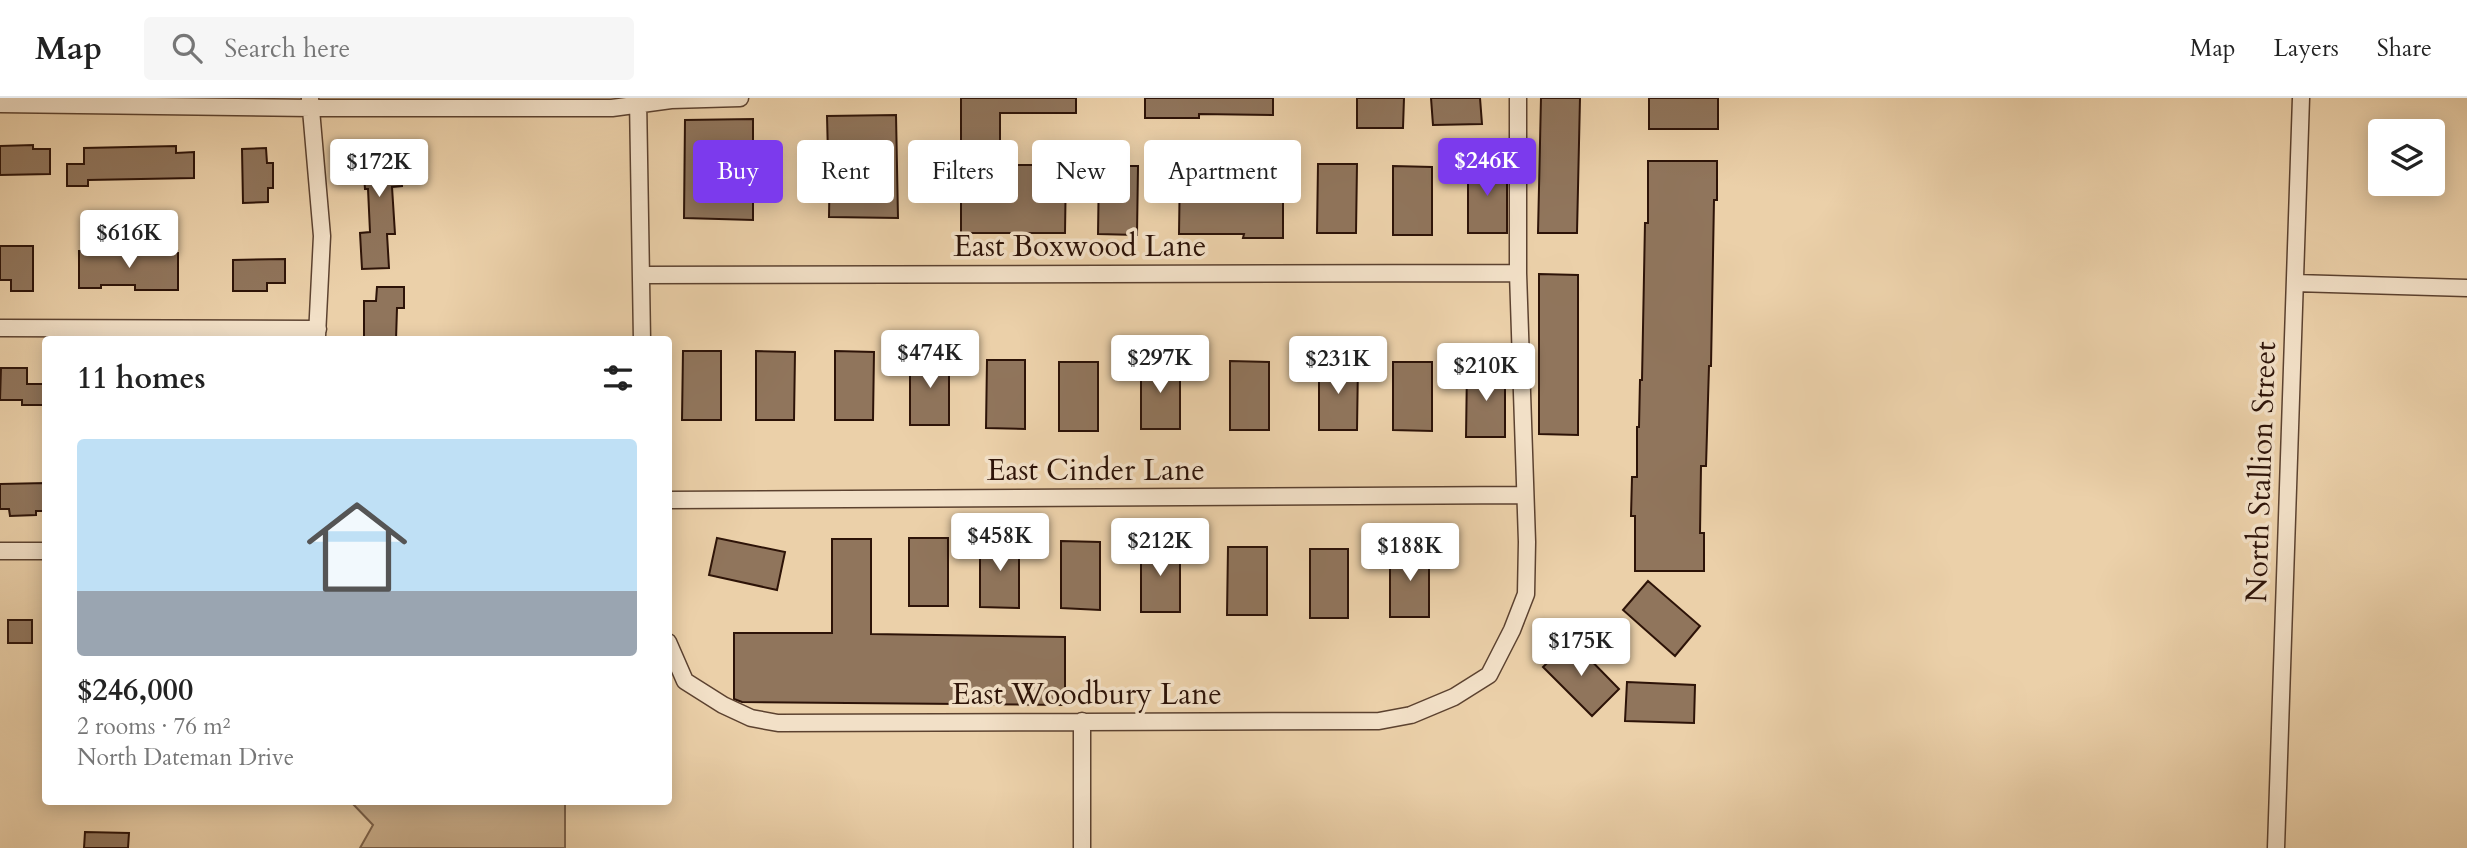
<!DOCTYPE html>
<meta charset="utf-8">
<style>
:root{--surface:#fff;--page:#f6f6f6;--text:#222;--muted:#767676;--line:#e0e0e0;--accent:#7c3aed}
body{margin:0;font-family:Cardo,serif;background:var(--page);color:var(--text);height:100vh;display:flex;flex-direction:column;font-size:26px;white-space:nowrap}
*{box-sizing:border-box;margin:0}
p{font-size:23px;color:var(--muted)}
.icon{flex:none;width:38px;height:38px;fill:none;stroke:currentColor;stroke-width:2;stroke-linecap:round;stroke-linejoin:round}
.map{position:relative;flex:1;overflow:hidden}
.details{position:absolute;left:42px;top:238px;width:630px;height:469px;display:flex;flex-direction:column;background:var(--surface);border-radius:7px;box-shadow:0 4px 18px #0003}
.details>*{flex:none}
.banner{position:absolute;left:693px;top:42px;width:665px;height:63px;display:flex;gap:14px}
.controls{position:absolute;left:2368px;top:21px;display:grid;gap:14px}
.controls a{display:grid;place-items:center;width:77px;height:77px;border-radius:7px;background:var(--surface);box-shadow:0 4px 18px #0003;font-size:35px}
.price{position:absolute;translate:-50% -60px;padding:0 16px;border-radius:7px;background:#fff;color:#222;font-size:23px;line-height:46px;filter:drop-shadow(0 2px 4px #0008)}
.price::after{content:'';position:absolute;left:50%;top:42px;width:21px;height:16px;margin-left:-10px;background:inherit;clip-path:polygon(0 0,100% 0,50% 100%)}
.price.on{background:var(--accent);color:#fff}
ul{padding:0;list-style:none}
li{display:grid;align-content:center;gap:14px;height:371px;padding:0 35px}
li+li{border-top:2px solid var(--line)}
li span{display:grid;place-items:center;height:217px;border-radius:7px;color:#555}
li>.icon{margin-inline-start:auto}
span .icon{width:126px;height:126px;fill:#fffc;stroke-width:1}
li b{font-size:30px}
h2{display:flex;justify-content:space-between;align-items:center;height:84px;padding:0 35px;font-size:30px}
.pill{padding:0 24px;border-radius:7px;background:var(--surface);box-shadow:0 4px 18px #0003;font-size:24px;line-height:63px}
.pill.on{background:var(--accent);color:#fff}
header{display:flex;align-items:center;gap:42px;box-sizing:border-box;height:98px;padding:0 35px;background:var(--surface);border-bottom:2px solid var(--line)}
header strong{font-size:33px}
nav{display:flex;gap:38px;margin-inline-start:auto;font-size:24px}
.search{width:490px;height:63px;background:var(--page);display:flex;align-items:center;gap:18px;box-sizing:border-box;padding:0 24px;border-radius:7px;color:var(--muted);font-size:26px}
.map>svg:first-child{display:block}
.green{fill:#cbb08e;stroke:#7c624b;stroke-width:2}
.building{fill:#90755c;stroke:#2d1308;stroke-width:2}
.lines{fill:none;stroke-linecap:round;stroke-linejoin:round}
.minor-casing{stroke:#5c4230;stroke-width:19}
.minor{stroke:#f2e0c7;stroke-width:16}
.labels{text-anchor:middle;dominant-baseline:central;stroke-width:7;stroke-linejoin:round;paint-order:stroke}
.street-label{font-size:30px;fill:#2d1308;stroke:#f2e0c7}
</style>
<header>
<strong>Map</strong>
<div class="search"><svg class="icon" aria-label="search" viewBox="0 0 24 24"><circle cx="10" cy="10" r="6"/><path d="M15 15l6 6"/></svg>Search here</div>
<nav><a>Map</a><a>Layers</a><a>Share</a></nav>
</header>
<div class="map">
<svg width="2467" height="750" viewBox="0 0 2467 750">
<rect width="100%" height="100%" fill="#ebd0a9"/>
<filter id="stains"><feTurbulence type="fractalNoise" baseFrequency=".00286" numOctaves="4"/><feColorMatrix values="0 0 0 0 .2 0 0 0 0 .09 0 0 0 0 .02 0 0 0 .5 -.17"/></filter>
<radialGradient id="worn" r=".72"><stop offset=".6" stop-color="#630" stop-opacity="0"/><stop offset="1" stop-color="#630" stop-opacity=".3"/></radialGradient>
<!-- green -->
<path class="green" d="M 351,704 L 565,704 L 565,750 L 360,750 L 373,727 Z"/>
<!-- building -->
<path class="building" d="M 961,0 L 1076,0 L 1076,15 L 1000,15 L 1000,62 L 1012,67 L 1066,67 L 1065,135 L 961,135 Z
M 1145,0 L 1273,0 L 1273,17 L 1199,16 L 1199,20 L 1145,20 Z
M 1357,0 L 1404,0 L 1403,30 L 1357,30 Z
M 1431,0 L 1480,0 L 1482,26 L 1433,27 Z
M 1541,0 L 1580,0 L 1577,135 L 1538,135 Z
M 1649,0 L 1718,0 L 1718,31 L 1649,31 Z
M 896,17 L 898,120 L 829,119 L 830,57 L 828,57 L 827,18 Z
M 753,21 L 753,122 L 684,120 L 685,22 Z
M 399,43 L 402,88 L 392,89 L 395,136 L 387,136 L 389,170 L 362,171 L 360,135 L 370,134 L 368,91 L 365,91 L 363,63 L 354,64 L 353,47 Z
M 33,47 L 33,51 L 50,51 L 50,76 L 0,77 L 0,48 Z
M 176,48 L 176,55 L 194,54 L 194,80 L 88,82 L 88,88 L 67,88 L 67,66 L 84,66 L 84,50 Z
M 266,50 L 267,65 L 273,65 L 273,90 L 268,90 L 268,104 L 243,105 L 242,51 Z
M 1648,63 L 1717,63 L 1717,102 L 1714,102 L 1711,268 L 1709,268 L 1706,368 L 1701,368 L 1700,435 L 1704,435 L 1704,473 L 1635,473 L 1635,418 L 1631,418 L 1632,379 L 1637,379 L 1637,329 L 1639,329 L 1640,282 L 1642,282 L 1645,125 L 1648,125 Z
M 1318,66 L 1357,66 L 1356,135 L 1317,135 Z
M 1468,66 L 1507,66 L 1507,135 L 1468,135 Z
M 1180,67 L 1218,68 L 1218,71 L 1283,72 L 1283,140 L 1243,140 L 1244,136 L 1179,136 Z
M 1099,68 L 1138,68 L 1137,137 L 1098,136 Z
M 1393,68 L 1432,69 L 1432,137 L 1393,137 Z
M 0,148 L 33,148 L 33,193 L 11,193 L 11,182 L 0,182 Z
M 79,153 L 178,155 L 178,192 L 135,192 L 135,187 L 101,187 L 101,190 L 79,190 Z
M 285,161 L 285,185 L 267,185 L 267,193 L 233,193 L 233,162 Z
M 1539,176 L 1578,177 L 1578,337 L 1539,336 Z
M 377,189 L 404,189 L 404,210 L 397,210 L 396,242 L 364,242 L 364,203 L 376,203 Z
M 683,253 L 721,253 L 721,322 L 682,322 Z
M 756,253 L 795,254 L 794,322 L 756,322 Z
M 835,253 L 874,254 L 873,322 L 835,322 Z
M 910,258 L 949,258 L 949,327 L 910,327 Z
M 987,262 L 1025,262 L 1025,331 L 986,330 Z
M 1141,263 L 1180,263 L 1180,331 L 1141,331 Z
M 1230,263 L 1269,264 L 1269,332 L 1230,332 Z
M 1059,264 L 1098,264 L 1098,333 L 1059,333 Z
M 1319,264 L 1358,264 L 1357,332 L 1319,332 Z
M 1393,264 L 1432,264 L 1432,333 L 1393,332 Z
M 1,270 L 27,270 L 27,286 L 44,286 L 44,307 L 22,307 L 22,302 L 0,302 Z
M 1467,270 L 1505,270 L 1505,339 L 1466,339 Z
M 46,385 L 46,413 L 36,413 L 36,417 L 10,418 L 9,411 L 0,411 L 0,386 Z
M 717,440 L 785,454 L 777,492 L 709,477 Z
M 909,440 L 948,440 L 948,508 L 909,508 Z
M 832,441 L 871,441 L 871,536 L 1065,539 L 1065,607 L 742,604 L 734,601 L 734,535 L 832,535 Z
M 980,441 L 1019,441 L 1019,510 L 980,509 Z
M 1061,443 L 1100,444 L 1100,512 L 1061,510 Z
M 1141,445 L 1180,445 L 1180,514 L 1141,514 Z
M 1228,449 L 1267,449 L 1267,517 L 1227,517 Z
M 1310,451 L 1348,451 L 1348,520 L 1310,520 Z
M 1390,451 L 1429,451 L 1429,519 L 1390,519 Z
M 1648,483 L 1700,528 L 1675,558 L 1623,512 Z
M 8,522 L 32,522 L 32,545 L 8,545 Z
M 1571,542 L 1619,591 L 1592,618 L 1543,569 Z
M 1627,584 L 1695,587 L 1694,625 L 1625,623 Z
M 85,734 L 129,735 L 128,750 L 84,750 Z"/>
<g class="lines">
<defs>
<path id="minor" d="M 310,0 L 322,138 L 317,238
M 638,0 L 642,242
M 0,6 L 311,10 L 612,10 L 671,2 L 740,0
M 642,177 L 1518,175
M 2295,185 L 2467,190
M 0,230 L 318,231
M 668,402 L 1524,397
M 0,453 L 46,453
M 668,544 L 685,583 L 723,607 L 751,620 L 778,625 L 1379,623 L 1411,617 L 1454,599 L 1489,577 L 1512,532 L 1526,496 L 1527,444 L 1518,175 L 1518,0
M 1082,623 L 1082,750
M 2276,750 L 2301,0"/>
</defs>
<!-- minor casing -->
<use href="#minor" class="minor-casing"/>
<!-- minor -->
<use href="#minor" class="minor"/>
</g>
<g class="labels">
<!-- street labels -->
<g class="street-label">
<text x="1080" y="148">East Boxwood Lane</text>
<text x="1096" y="372">East Cinder Lane</text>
<text transform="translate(2261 374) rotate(-88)">North Stallion Street</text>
<text x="1087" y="596">East Woodbury Lane</text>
</g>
</g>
<rect width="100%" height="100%" filter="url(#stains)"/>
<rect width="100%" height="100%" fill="url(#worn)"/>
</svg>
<div class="controls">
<a><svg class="icon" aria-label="layers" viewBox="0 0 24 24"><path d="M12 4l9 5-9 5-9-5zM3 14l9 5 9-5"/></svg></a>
</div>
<b class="price on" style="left:1487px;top:100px">$246K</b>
<b class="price" style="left:379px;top:101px">$172K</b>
<b class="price" style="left:129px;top:172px">$616K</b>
<b class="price" style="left:930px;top:292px">$474K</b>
<b class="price" style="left:1160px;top:297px">$297K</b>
<b class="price" style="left:1338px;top:298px">$231K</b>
<b class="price" style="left:1486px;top:305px">$210K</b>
<b class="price" style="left:1000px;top:475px">$458K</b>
<b class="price" style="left:1160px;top:480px">$212K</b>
<b class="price" style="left:1410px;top:485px">$188K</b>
<b class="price" style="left:1581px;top:580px">$175K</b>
<div class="banner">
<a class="pill on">Buy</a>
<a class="pill">Rent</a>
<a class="pill">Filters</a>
<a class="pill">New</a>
<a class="pill">Apartment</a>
</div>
<section class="details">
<h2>11 homes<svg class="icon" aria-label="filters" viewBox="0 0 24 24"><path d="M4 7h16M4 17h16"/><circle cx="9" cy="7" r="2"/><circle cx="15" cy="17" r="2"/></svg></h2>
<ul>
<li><span style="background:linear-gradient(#bfe0f5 70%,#9aa5b1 0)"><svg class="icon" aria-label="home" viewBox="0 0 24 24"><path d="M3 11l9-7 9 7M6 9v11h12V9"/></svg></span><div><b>$246,000</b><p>2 rooms · 76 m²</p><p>North Dateman Drive</p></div></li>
</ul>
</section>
</div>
